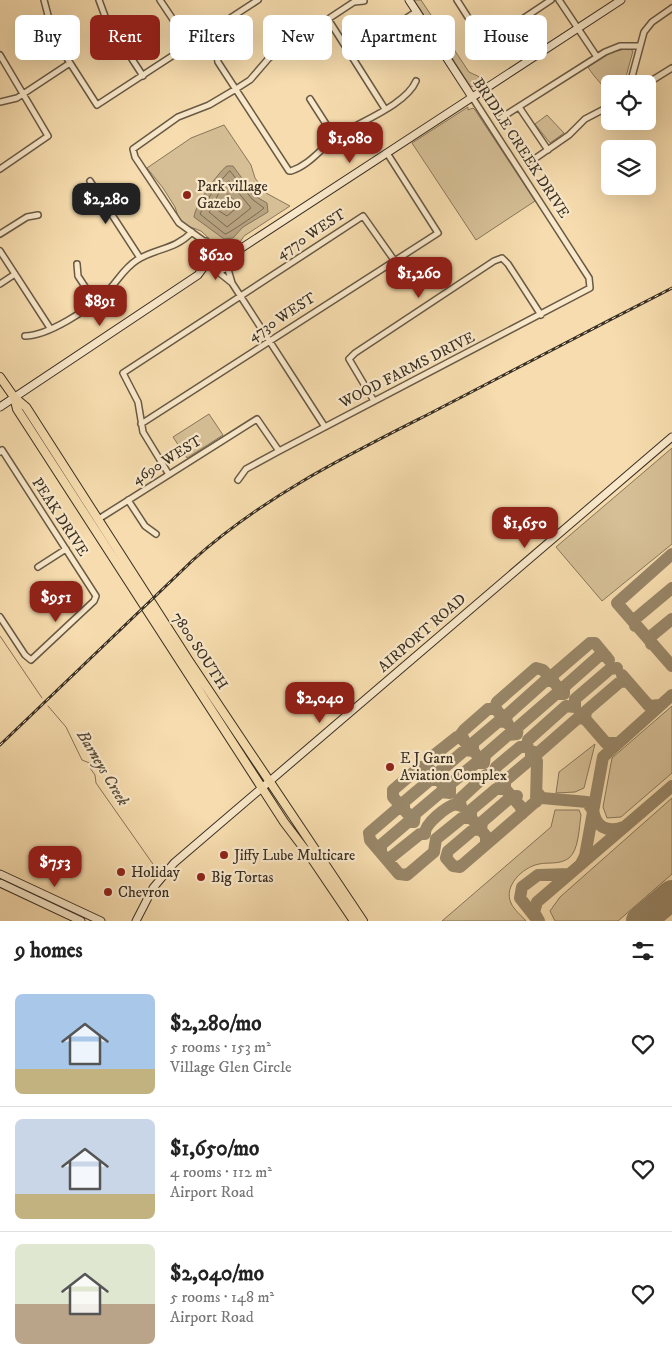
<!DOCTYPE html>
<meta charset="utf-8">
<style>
:root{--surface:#fff;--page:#f6f6f6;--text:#222;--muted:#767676;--line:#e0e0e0;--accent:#8f2418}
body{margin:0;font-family:"IM FELL DW Pica",serif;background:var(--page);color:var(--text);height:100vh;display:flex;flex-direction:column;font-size:19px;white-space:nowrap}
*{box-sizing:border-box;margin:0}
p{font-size:16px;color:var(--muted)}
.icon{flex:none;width:28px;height:28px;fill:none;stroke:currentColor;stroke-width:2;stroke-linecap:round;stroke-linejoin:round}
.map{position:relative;height:921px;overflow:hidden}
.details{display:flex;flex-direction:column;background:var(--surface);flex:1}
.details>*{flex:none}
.top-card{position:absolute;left:15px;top:15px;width:642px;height:45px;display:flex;gap:10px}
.buttons{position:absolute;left:601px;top:75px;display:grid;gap:10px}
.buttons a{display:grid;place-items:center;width:55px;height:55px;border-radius:8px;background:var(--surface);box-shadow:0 5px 20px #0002;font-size:25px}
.price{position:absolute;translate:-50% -42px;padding:0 11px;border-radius:10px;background:var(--accent);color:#fff;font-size:16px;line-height:32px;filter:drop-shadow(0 1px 2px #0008)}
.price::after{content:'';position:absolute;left:50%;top:30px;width:15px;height:11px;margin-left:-8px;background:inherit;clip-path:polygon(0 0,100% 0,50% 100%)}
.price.on{background:#222;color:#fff}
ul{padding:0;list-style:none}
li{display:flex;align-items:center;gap:15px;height:125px;padding:0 15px}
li+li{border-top:1px solid var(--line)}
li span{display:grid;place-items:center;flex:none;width:140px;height:100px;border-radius:8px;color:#555}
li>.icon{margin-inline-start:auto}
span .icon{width:60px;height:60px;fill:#fffc;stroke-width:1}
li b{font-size:21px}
h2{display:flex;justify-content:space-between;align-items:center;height:60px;padding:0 15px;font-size:21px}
.chip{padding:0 18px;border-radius:8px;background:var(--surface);box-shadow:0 5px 20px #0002;font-size:18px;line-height:45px}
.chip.on{background:var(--accent);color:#fff}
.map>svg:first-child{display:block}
.green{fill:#d6bf96;stroke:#88775c}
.water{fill:#b6a17f;stroke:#84735a}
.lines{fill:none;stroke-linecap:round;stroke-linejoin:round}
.shore{stroke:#786851;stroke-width:1}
.stream{stroke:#84735a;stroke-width:1}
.taxiway{stroke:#988668;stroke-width:12}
.runway{stroke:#988668;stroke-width:30}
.street-casing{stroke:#685a46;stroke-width:8}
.secondary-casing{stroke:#392f23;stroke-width:9}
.primary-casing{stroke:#392f23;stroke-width:10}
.street{stroke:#f9e8ca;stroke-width:5}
.secondary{stroke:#f9e8ca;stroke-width:7}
.primary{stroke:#f6dcae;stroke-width:8}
.rail-casing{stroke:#392f23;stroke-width:3}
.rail{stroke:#f9e8ca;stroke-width:1;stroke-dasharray:4;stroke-linecap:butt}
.poi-dot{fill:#8f2418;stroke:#f9e8ca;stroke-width:2}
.labels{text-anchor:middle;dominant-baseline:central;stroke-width:4.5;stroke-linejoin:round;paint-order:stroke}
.street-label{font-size:15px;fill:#392f23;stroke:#f9e8ca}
.poi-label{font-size:15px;fill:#392f23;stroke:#f9e8ca;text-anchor:start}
.water-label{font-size:16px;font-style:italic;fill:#584c3a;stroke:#f9e8ca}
</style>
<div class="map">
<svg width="672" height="921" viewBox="0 0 672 921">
<rect width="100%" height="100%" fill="#f6dcae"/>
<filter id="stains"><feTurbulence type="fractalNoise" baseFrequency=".004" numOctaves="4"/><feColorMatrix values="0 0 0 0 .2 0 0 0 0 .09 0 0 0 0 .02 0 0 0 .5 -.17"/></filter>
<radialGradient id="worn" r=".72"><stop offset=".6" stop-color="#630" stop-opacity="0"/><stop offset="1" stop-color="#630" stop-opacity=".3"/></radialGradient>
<!-- green -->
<path class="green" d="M 414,0 L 421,0 L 469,72 L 484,79 L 471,87 Z
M 628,48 L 633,51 L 624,84 L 610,84 L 610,97 C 604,85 595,79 588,67 L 610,53 Z
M 468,107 L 468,110 L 473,108 L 475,110 L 535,201 L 476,240 L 412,143 Z
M 547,115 L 564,133 L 550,143 L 535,124 Z
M 224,125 L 251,165 L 255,178 L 266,193 L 290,206 L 244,236 L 238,245 L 226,250 L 216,245 L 201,231 L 185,225 L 178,216 L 175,207 L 163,188 L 147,168 L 191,138 Z
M 209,414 L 223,435 L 187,458 L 173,437 Z
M 672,448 L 672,544 L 602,601 L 556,547 Z
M 672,706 L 672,773 L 621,817 L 607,818 L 603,807 L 612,758 Z
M 595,744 L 584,788 L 575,792 L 556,793 L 559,772 Z
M 672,798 L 672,874 L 618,921 L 555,921 L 550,911 L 560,897 Z
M 555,810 L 579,810 L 581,815 C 579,827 579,850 569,858 C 560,865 548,862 539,864 C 523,867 503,886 511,903 C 514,910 522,916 526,921 L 442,921 L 551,827 Z"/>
<!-- water -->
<path class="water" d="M 227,166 L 233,166 L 255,196 L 267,203 L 268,212 L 243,227 L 233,238 L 224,239 L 194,217 C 195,206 217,173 227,166 Z"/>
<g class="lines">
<!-- shore -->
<path class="shore" d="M 230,171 L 252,199 L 264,208 C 260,212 228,234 225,234 L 200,214 L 215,187 Z
M 229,181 L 251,208 L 227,227 L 209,212 L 220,191 Z
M 228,194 L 239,206 L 227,216 L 219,211 Z"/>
<!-- stream -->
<path class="stream" d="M 0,636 L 42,698
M 48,706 L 66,727 L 82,760 L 92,764 L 90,768 L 95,775 L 96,783 L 155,867"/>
<!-- taxiway -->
<path class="taxiway" d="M 672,554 L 617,603 L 672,666
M 635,626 L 635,619 L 672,588
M 651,644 L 650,637 L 672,619
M 622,675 L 649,706 L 660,705
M 553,681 L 545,681 L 507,715 L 506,722 L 499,721 L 473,743 L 473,751 L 465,750 L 439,772 L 438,780 L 430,780 L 404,802 L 404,809 L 397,809 L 369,833 L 370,840 L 399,874 L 407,875 L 434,852 L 436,839 L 462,818 L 471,818 L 471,810 L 496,789 L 505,789 L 505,781 L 531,759 L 531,751 L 538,753 L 578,718 L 585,719 L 586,711 L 621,681 L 628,682
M 557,686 L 552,680 L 554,674 L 590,643 L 595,643 L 609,660
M 580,713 L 606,743 L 616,743
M 508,724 L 495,708 L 497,702 L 536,668 L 543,670 L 553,681
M 464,740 L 461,734 L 464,730 L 488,709 L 496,709
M 531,751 L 537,761 L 536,802
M 441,783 L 427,766 L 428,760 L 457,737 L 462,739 L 475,753
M 501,784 L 521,807 L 522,814
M 537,792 L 542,798 L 587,802 L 593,811
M 593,809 C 595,827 607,833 623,827
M 407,813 L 393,797 L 393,790 L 420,767 L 428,768
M 467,813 L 481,830
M 481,830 L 482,822 L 511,797 L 517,796
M 486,844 L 486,836 L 481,830 L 474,829 L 448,851 L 446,858 L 453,866 L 460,867 L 541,797
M 381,853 L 381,845 L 408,822 L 414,822 L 415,814 L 441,792 L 450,793 L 450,784 L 476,763 L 484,763 L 485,755 L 508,735 L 517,734 L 518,727 L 556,694 L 564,694 L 564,687 L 599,656 L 606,656
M 385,857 L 390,858 L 420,834 L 425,834 C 424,824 447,806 456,804 L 461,806 L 459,800 L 486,775 L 494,776 L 496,767 L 520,747 L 527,747 L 528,740 L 566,706 L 575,707 L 575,699 L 610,669 L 617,668
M 581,864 L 585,856 L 603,757 L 672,695
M 535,917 L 520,898 L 522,887 L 538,875 L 569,874
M 539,921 L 534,912 L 537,902 L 672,786"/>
<!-- runway -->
<path class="runway" d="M 641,921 L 672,895"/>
<defs>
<path id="street" d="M 44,0 L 54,38 L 97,105 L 258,0
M 99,0 L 106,19 L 143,76
M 160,0 L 190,45
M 457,0 L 485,44 L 551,0
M 559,0 L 597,57
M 328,19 L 385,109
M 208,33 L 215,44 L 218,62 L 289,171 L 291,171 C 310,165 322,147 338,136 C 359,122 406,105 416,81
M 0,55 L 48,136 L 0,169
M 351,55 L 417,11
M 631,80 L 651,81 L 672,68
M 630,84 L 644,32 L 652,22 L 672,8
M 310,99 L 335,138
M 0,102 L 17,98 L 70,63
M 519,107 L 548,150
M 501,118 L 605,52 L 620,46 L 639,46
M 530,162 L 569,135 L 585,119 L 610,106
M 90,181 L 140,258
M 0,234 L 27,217 L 38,215
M 206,241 L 211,256
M 0,251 L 50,328
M 219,252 L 179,223 L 135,157 L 133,149 L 178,117 L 209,105 L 236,89 L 250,80 L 269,58 L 354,2 L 364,1
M 77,264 L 78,276 L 95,302
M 227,266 L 232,283 L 325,427
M 217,271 L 232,283
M 0,284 L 15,274
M 25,336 C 48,336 89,309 106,293 C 117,282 124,268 137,260 C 156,248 175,250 192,232
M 374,401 L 349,359 L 355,353 L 494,261 L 502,258 L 508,264 L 541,315
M 141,424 L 438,233 L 387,153
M 0,452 L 2,450 L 96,596 L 94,601 L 31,660 L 25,655 L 0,617
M 168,473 L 143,432 L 138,402 L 123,373 L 363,216 L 394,260
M 238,480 L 246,469 L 279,451 L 590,288 L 589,278 L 472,97
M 128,500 L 145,526 L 156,534
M 97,520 L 257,419 L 279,451
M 38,567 L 66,549"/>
<path id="secondary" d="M 409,0 L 472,97
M210 261a9 9 0 1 1 18 0a9 9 0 1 1-18 0Z
M 228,262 L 240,249 L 621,0
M 0,407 L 198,275 L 209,260
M 0,874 L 101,921
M 0,883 L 81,921
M 136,921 L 153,888 L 174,863 L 672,437"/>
<path id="primary" d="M 0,377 L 14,397 L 26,407 L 189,661 L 363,921
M 14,397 L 17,409 L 284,822 L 312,859 L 354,921"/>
</defs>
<!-- street casing -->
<use href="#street" class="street-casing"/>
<!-- secondary casing -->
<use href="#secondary" class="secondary-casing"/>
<!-- primary casing -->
<use href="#primary" class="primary-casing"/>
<!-- street -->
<use href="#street" class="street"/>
<!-- secondary -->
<use href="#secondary" class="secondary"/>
<!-- primary -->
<use href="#primary" class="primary"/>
<defs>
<path id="rail" d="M 0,745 L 193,560 C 263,497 344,457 427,415 C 508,373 590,330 672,288"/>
</defs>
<!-- rail casing -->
<use href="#rail" class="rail-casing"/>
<!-- rail -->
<use href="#rail" class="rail"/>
</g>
<!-- markers -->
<g class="poi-dot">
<circle cx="187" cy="195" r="5"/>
<circle cx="390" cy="767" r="5"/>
<circle cx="224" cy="855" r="5"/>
<circle cx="121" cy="872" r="5"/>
<circle cx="201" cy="877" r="5"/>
<circle cx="108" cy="892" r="5"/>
</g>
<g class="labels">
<!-- street labels -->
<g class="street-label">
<text transform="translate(521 148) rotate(57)">BRIDLE CREEK DRIVE</text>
<text transform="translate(311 234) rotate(-33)">4770 WEST</text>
<text transform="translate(282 317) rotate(-33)">4730 WEST</text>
<text transform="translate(407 370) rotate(-27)">WOOD FARMS DRIVE</text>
<text transform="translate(167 460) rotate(-32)">4690 WEST</text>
<text transform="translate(60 517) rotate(57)">PEAK DRIVE</text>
<text transform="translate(422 633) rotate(-41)">AIRPORT ROAD</text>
<text transform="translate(200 651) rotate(57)">7800 SOUTH</text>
</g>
<!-- poi labels -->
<g class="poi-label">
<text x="197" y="186">Park village<tspan x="197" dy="17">Gazebo</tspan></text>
<text x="400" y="758">E J Garn<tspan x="400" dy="17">Aviation Complex</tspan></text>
<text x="234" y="855">Jiffy Lube Multicare</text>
<text x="131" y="872">Holiday</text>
<text x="211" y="877">Big Tortas</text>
<text x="118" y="892">Chevron</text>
</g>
<!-- water labels -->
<g class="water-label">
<text transform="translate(103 768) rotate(59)">Barneys Creek</text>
</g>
</g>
<rect width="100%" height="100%" filter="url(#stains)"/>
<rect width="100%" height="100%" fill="url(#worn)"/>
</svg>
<div class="buttons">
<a><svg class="icon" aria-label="locate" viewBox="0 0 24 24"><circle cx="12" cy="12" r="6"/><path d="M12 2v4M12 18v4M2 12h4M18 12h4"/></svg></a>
<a><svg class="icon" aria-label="layers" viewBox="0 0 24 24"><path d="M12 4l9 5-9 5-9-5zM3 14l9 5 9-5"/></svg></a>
</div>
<b class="price" style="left:350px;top:164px">$1,080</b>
<b class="price on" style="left:106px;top:225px">$2,280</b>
<b class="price" style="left:216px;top:281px">$620</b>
<b class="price" style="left:419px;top:299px">$1,260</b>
<b class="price" style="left:100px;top:327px">$891</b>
<b class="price" style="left:525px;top:549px">$1,650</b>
<b class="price" style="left:56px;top:623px">$951</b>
<b class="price" style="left:320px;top:724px">$2,040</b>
<b class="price" style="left:55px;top:888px">$753</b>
<div class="top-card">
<a class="chip">Buy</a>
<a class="chip on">Rent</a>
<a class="chip">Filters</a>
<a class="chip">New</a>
<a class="chip">Apartment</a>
<a class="chip">House</a>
</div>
</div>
<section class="details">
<h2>9 homes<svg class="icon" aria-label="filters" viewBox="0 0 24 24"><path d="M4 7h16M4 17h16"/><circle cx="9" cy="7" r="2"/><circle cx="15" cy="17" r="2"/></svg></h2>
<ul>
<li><span style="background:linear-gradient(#a9c7e8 75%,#c2b280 0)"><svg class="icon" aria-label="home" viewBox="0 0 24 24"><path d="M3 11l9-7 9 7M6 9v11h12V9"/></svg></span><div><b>$2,280/mo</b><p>5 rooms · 153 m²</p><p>Village Glen Circle</p></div><svg class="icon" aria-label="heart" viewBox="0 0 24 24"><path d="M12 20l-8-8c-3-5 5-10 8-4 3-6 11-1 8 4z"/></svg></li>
<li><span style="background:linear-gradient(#c9d6e8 75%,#c2b280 0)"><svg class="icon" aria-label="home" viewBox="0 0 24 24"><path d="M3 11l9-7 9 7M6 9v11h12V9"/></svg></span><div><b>$1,650/mo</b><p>4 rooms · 112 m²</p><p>Airport Road</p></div><svg class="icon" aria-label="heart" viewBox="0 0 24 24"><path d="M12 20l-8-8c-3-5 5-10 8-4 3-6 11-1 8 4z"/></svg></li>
<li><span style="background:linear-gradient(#dfe7d0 60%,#b9a48a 0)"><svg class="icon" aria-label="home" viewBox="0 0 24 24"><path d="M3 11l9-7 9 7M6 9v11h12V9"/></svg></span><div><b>$2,040/mo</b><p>5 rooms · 148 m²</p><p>Airport Road</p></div><svg class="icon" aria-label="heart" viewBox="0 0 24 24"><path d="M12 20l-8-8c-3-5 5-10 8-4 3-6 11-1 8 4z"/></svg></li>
</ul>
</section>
